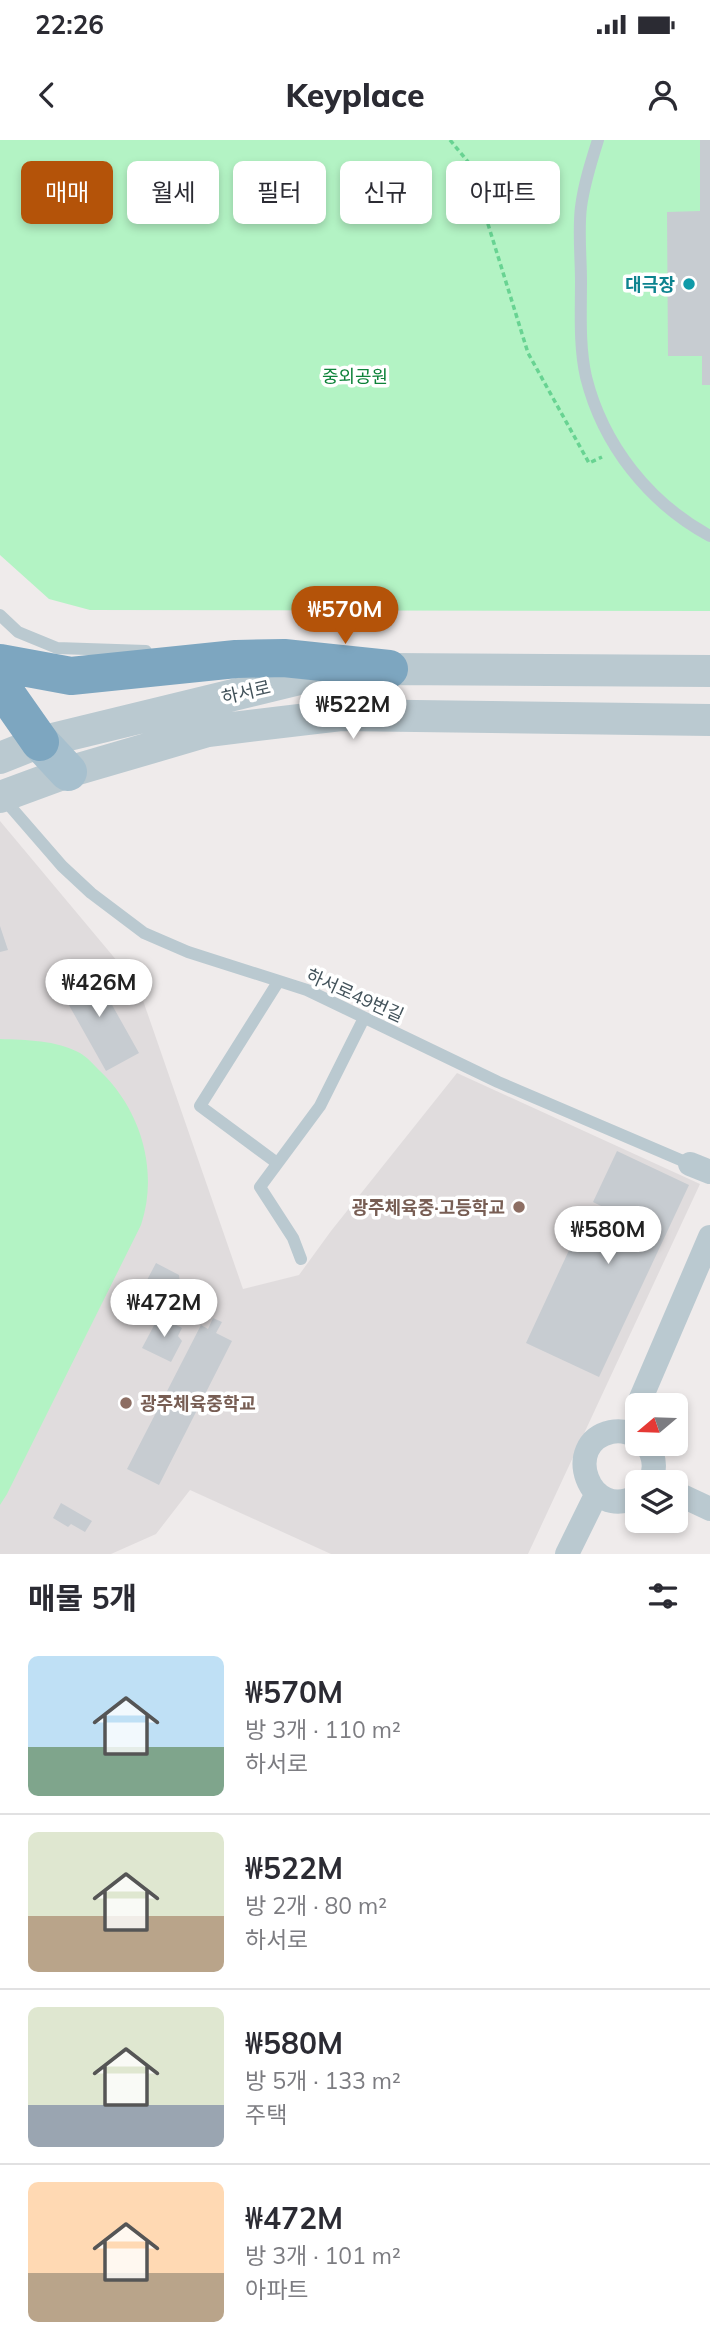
<!DOCTYPE html>
<html lang="ko">
<meta charset="utf-8">
<style>
:root{--surface:#fff;--page:#f2f2f3;--text:#2b2b33;--muted:#7c7c81;--line:#e1e1e2;--accent:#b45309}
body{margin:0;font-family:Mulish,"Noto Sans KR",sans-serif;background:var(--page);color:var(--text);height:100vh;display:flex;flex-direction:column;font-size:26px;white-space:nowrap}
*{box-sizing:border-box;margin:0}
p{font-size:23px;color:var(--muted)}
.icon{flex:none;width:38px;height:38px;fill:none;stroke:currentColor;stroke-width:2;stroke-linecap:round;stroke-linejoin:round}
.map{position:relative;height:1414px;overflow:hidden}
.sheet{display:flex;flex-direction:column;background:var(--surface);flex:1}
.sheet>*{flex:none}
.top-card{position:absolute;left:21px;top:21px;width:668px;height:63px;display:flex;gap:14px}
.needle{width:46px;rotate:251deg}
.tools{position:absolute;left:625px;top:1253px;display:grid;gap:14px}
.tools a{display:grid;place-items:center;width:63px;height:63px;border-radius:10px;background:var(--surface);box-shadow:0 4px 10px #0003;font-size:35px}
.price{position:absolute;translate:-50% -60px;padding:0 16px;border-radius:24px;background:#fff;color:#222;font-size:23px;line-height:46px;filter:drop-shadow(0 2px 4px #0008)}
.price::after{content:'';position:absolute;left:50%;top:42px;width:21px;height:16px;margin-left:-10px;background:inherit;clip-path:polygon(0 0,100% 0,50% 100%)}
.price.current{background:var(--accent);color:#fff}
ul{padding:0;list-style:none}
li{display:flex;align-items:center;gap:21px;height:175px;padding:0 28px}
li+li{border-top:2px solid var(--line)}
li span{display:grid;place-items:center;flex:none;width:196px;height:140px;border-radius:10px;color:#555}
li>.icon{margin-inline-start:auto}
span .icon{width:84px;height:84px;fill:#fffc;stroke-width:1}
li b{font-size:30px}
h2{display:flex;justify-content:space-between;align-items:center;height:84px;padding:0 28px;font-size:30px}
.pill{padding:0 24px;border-radius:10px;background:var(--surface);box-shadow:0 4px 10px #0003;font-size:24px;line-height:63px}
.pill.current{background:var(--accent);color:#fff}
.status{display:flex;justify-content:space-between;align-items:center;height:49px;padding:0 35px;background:var(--surface);direction:ltr}
.status svg{height:19px;fill:currentColor}
header{display:flex;justify-content:space-between;align-items:center;height:91px;padding:0 28px;background:var(--surface);font-size:32px;font-weight:800}
.map>svg:first-child{display:block}
.education{fill:#e0dcdd}
.green{fill:#b3f3c4}
.building{fill:#c7ccd1}
.lines{fill:none;stroke-linecap:round;stroke-linejoin:round}
.path{stroke:#68d392;stroke-width:3.5;stroke-dasharray:5 3.5;stroke-linecap:butt}
.service{stroke:#bac9d0;stroke-width:12}
.minor{stroke:#bac9d0;stroke-width:24}
.tertiary{stroke:#bac9d0;stroke-width:32}
.primary{stroke:#a7c0ce;stroke-width:38}
.motorway{stroke:#7da6c0;stroke-width:38}
.culture-dot{fill:#0f9aa8;stroke:#fff;stroke-width:2.5}
.education-dot{fill:#8d6e63;stroke:#fff;stroke-width:2.5}
.labels{text-anchor:middle;dominant-baseline:central;stroke-width:7;stroke-linejoin:round;paint-order:stroke}
.culture-label{font-size:18px;font-weight:bold;fill:#0d838f;stroke:#fff;text-anchor:end}
.park-label{font-size:18px;fill:#0d8239;stroke:#fff}
.street-label{font-size:18px;fill:#42525a;stroke:#fff}
.education-label{font-size:18px;font-weight:bold;fill:#785e54;stroke:#fff;text-anchor:end}
</style>
<div class="status"><b>22:26</b><svg viewBox="0 0 49 12"><path d="M0 12V9h3v3zM5 12V6h3v6zM10 12V3h3v9zM15 12V0h3v12zM26 1h20v11H26zM47 4h2v5h-2z"/></svg></div>
<header><svg class="icon" aria-label="back" viewBox="0 0 24 24"><path d="M15 5l-7 7 7 7"/></svg>Keyplace<svg class="icon" aria-label="person" viewBox="0 0 24 24"><circle cx="12" cy="8" r="4"/><path d="M4 21q1-7 8-7t8 7"/></svg></header>
<div class="map">
<svg width="710" height="1414" viewBox="0 0 710 1414">
<rect width="100%" height="100%" fill="#efebeb"/>
<!-- education -->
<path class="education" d="M 0,681 L 138,846 L 243,1149 L 299,1135 L 331,1091 L 457,933 L 700,1044 L 528,1414 L 331,1414 L 190,1350 L 156,1394 L 111,1414 L 0,1414 Z"/>
<!-- green -->
<path class="green" d="M 0,0 L 710,0 L 710,471 L 90,470 L 49,459 L 0,415 Z
M 0,899 C 26,900 56,900 80,913 C 87,917 94,925 100,931 C 141,970 159,1031 141,1085 L 7,1354 L 0,1365 Z"/>
<!-- building -->
<path class="building" d="M 700,0 L 710,0 L 710,245 L 702,245 L 702,216 L 668,216 L 667,72 L 700,71 Z
M 0,786 L 8,810 L 0,812 Z
M 88,822 L 139,913 L 106,931 L 61,851 L 78,841 L 72,831 Z
M 617,1011 L 689,1045 L 599,1237 L 526,1203 L 577,1093 L 592,1100 L 607,1069 L 593,1062 Z
M 156,1123 L 179,1135 L 182,1159 L 173,1177 L 137,1159 Z
M 159,1176 L 182,1188 L 178,1196 L 182,1201 L 171,1222 L 142,1208 Z
M 213,1178 L 222,1182 L 216,1193 L 232,1201 L 159,1345 L 127,1329 L 201,1185 L 208,1189 Z
M 61,1363 L 92,1381 L 85,1392 L 71,1384 L 68,1387 L 53,1378 Z"/>
<g class="lines">
<!-- path -->
<path class="path" d="M 450,0 L 469,23 L 528,213 L 589,323 L 602,317"/>
<!-- service -->
<path class="service" d="M 598,0 C 591,22 584,44 581,67 C 578,91 581,117 581,141 C 581,173 579,206 586,237 C 603,305 649,363 710,396
M 0,475 L 18,492 L 57,508 L 146,511
M 2,657 L 62,726 L 91,753 L 144,793 L 188,812 L 307,850 L 498,942 L 690,1024
M 277,1023 L 200,966 L 278,842
M 301,1119 L 293,1098 L 260,1047 L 320,966 L 364,878"/>
<!-- minor -->
<path class="minor" d="M 690,1024 L 710,1032
M 638,1265 L 710,1097
M 637,1297 C 629,1292 620,1290 611,1292 C 561,1303 589,1383 637,1356
M 646,1304 C 655,1316 656,1329 650,1342
M 676,1353 L 710,1369
M 567,1414 L 597,1353"/>
<!-- tertiary -->
<path class="tertiary" d="M 0,618 L 40,602 L 316,535 L 389,529 L 710,531
M 0,657 L 68,632 L 208,591 L 341,575 L 710,580"/>
<!-- primary -->
<path class="primary" d="M 40,602 L 68,632"/>
<!-- motorway -->
<path class="motorway" d="M 0,523 L 71,536 L 236,519 L 284,518 L 389,529
M 0,545 L 40,602"/>
</g>
<!-- markers -->
<circle class="culture-dot" cx="689" cy="144" r="7"/>
<g class="education-dot">
<circle cx="519" cy="1067" r="7"/>
<circle cx="126" cy="1263" r="7"/>
</g>
<g class="labels">
<!-- culture labels -->
<g class="culture-label">
<text x="675" y="144">대극장</text>
</g>
<!-- park labels -->
<g class="park-label">
<text x="355" y="236">중외공원</text>
</g>
<!-- street labels -->
<g class="street-label">
<text transform="translate(246 552) rotate(-13)">하서로</text>
<text transform="translate(355 855) rotate(24)">하서로49번길</text>
</g>
<!-- education labels -->
<g class="education-label">
<text x="505" y="1067">광주체육중·고등학교</text>
<text x="140" y="1263" text-anchor="start">광주체육중학교</text>
</g>
</g>
</svg>
<div class="tools">
<a><svg class="needle" viewBox="-14 -14 28 28"><path d="M0-13l5 13h-10z" fill="#e53935"/><path d="M0 13l5-13h-10z" fill="#7c7c81"/></svg></a>
<a><svg class="icon" aria-label="layers" viewBox="0 0 24 24"><path d="M12 4l9 5-9 5-9-5zM3 14l9 5 9-5"/></svg></a>
</div>
<b class="price current" style="left:345px;top:506px">₩570M</b>
<b class="price" style="left:353px;top:601px">₩522M</b>
<b class="price" style="left:99px;top:879px">₩426M</b>
<b class="price" style="left:608px;top:1126px">₩580M</b>
<b class="price" style="left:164px;top:1199px">₩472M</b>
<div class="top-card">
<a class="pill current">매매</a>
<a class="pill">월세</a>
<a class="pill">필터</a>
<a class="pill">신규</a>
<a class="pill">아파트</a>
</div>
</div>
<section class="sheet">
<h2>매물 5개<svg class="icon" aria-label="filters" viewBox="0 0 24 24"><path d="M4 7h16M4 17h16"/><circle cx="9" cy="7" r="2"/><circle cx="15" cy="17" r="2"/></svg></h2>
<ul>
<li><span style="background:linear-gradient(#bfe0f5 65%,#7fa58c 0)"><svg class="icon" aria-label="home" viewBox="0 0 24 24"><path d="M3 11l9-7 9 7M6 9v11h12V9"/></svg></span><div><b>₩570M</b><p>방 3개 · 110 m²</p><p>하서로</p></div></li>
<li><span style="background:linear-gradient(#dfe7d0 60%,#b9a48a 0)"><svg class="icon" aria-label="home" viewBox="0 0 24 24"><path d="M3 11l9-7 9 7M6 9v11h12V9"/></svg></span><div><b>₩522M</b><p>방 2개 · 80 m²</p><p>하서로</p></div></li>
<li><span style="background:linear-gradient(#dfe7d0 70%,#9aa5b1 0)"><svg class="icon" aria-label="home" viewBox="0 0 24 24"><path d="M3 11l9-7 9 7M6 9v11h12V9"/></svg></span><div><b>₩580M</b><p>방 5개 · 133 m²</p><p>주택</p></div></li>
<li><span style="background:linear-gradient(#ffd9b3 65%,#b9a48a 0)"><svg class="icon" aria-label="home" viewBox="0 0 24 24"><path d="M3 11l9-7 9 7M6 9v11h12V9"/></svg></span><div><b>₩472M</b><p>방 3개 · 101 m²</p><p>아파트</p></div></li>
</ul>
</section>
